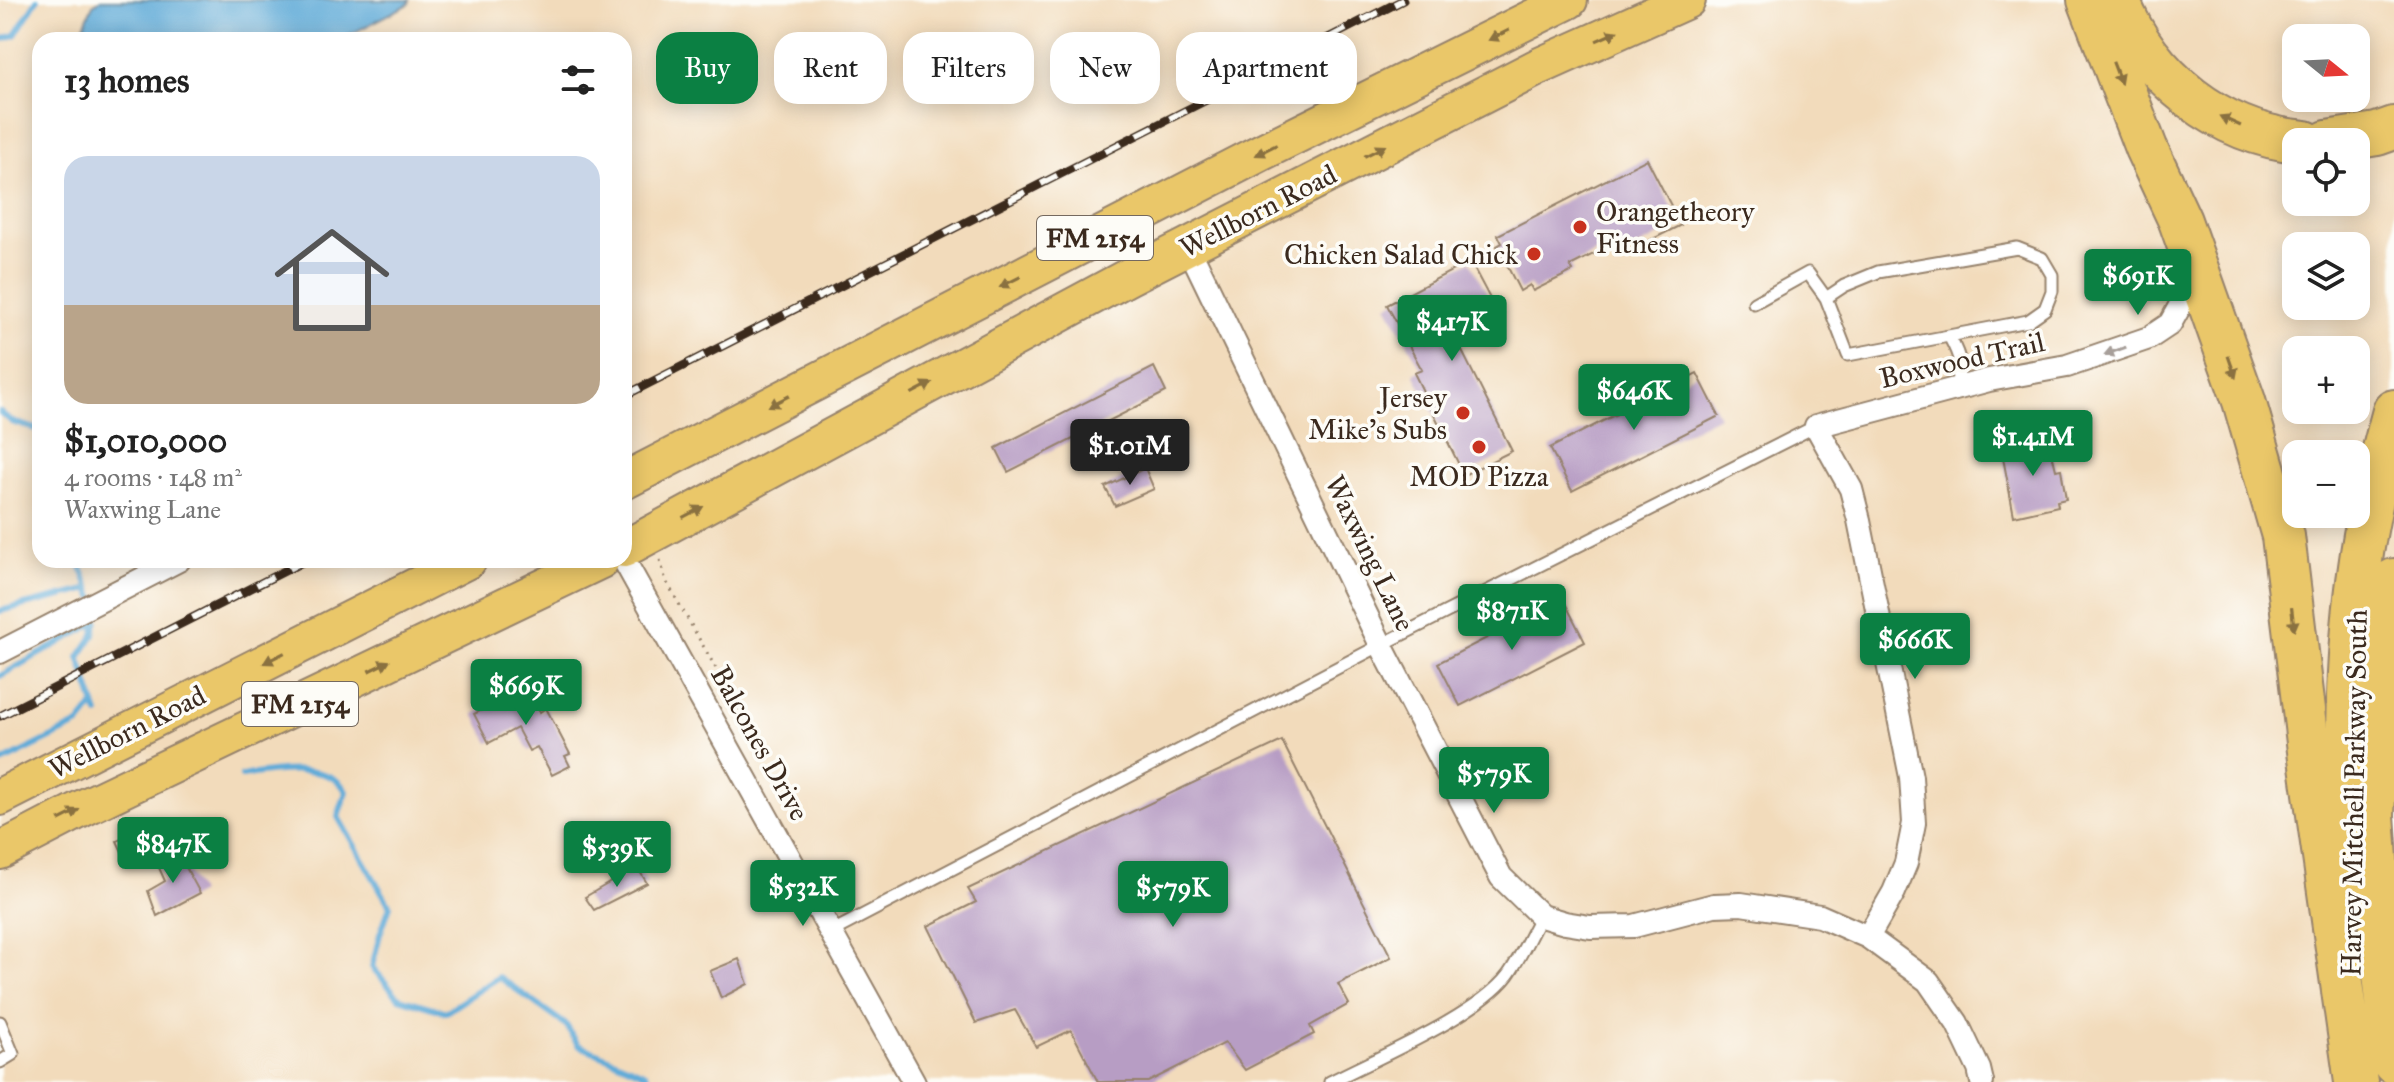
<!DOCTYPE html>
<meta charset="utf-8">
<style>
:root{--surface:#fff;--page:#f6f6f6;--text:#222;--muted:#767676;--accent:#0b8043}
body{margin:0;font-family:"IM FELL Great Primer",serif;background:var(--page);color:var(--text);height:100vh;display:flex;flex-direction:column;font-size:30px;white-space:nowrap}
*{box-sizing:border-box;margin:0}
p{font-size:26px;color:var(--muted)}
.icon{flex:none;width:44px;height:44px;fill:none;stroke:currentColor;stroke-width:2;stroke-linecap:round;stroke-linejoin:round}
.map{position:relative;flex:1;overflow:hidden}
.drawer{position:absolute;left:32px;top:32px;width:600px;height:536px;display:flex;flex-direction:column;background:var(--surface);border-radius:24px;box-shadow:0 4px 20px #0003}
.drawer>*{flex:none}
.top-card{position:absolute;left:656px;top:32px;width:760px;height:72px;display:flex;gap:16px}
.needle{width:52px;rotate:108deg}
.buttons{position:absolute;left:2282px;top:24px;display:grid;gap:16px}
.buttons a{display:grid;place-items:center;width:88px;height:88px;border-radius:16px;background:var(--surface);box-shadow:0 4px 20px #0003;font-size:40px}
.price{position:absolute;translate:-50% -68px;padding:0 18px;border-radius:8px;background:var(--accent);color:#fff;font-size:26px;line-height:52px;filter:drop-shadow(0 2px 4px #0008)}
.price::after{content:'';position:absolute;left:50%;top:48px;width:24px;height:18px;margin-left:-12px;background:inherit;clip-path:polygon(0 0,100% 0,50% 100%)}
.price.current{background:#222;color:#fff}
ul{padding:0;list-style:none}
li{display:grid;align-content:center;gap:16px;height:424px;padding:0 32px}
li span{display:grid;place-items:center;height:248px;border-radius:24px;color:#555}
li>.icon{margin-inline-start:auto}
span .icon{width:144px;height:144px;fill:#fffc;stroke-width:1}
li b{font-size:34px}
h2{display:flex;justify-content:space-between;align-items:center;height:96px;padding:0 32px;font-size:34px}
.tag{padding:0 28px;border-radius:24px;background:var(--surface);box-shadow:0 4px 20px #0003;font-size:28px;line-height:72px}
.tag.current{background:var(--accent);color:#fff}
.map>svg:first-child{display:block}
.water{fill:#60abd8;stroke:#4e6a7b;stroke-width:2}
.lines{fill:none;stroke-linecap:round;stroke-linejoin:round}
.stream{stroke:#60abd8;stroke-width:6}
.building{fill:#b79dc4}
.lane-casing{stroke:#96826c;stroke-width:15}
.street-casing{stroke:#96826c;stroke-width:26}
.primary-casing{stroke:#96826c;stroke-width:40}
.highway-casing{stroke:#96826c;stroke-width:46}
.path{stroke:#96826c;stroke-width:3;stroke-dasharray:2 6;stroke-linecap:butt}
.lane{stroke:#fff;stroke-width:11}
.street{stroke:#fff;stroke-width:22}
.primary{stroke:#eac769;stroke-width:36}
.highway{stroke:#eac769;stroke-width:42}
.rail-casing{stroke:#3b2a1e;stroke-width:9}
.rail{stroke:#fdfcf7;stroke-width:6;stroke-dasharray:18;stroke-linecap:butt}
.oneway{fill:#8a7140}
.oneway2{fill:#a79f9a}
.poi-dot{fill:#c8321e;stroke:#fdfcf7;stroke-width:3}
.labels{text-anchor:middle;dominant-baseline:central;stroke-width:7;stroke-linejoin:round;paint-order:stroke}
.shield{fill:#fdfcf7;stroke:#75695f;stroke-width:2}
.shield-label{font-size:26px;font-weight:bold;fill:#3b2a1e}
.street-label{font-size:28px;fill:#3b2a1e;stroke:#fdfcf7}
.poi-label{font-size:28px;fill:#3b2a1e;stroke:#fdfcf7;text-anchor:end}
</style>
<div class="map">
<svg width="2394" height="1082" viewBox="0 0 2394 1082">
<rect width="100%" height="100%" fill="#fdfcf7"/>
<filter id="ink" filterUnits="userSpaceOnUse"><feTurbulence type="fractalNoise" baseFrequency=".0125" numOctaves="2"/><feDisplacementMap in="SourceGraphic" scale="16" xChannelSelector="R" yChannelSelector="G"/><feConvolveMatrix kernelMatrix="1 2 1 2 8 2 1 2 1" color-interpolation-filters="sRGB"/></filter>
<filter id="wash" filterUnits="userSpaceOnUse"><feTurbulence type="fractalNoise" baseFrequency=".006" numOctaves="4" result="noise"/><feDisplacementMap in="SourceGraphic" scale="32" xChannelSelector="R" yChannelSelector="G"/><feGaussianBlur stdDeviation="1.8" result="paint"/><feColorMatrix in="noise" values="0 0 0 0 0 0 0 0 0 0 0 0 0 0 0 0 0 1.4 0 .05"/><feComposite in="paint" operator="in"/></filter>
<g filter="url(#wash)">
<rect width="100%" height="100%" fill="#f2dbbb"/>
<!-- water -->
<path class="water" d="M 101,0 L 410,0 L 409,4 L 353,33 L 333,40 L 78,40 L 93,5 Z"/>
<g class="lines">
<!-- stream -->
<path class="stream" d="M 0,40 L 15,35 L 37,0
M 0,412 L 12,422 L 40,430
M 78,560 L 93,597
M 98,608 L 94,635 L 79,657 L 98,714
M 0,611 L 90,589
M 0,676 L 97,622
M 0,763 L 79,724 L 95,704
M 242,776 C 270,771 333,761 346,792 L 338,817 L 390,906 L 380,934 L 372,967 L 399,998 L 446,1012 L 499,977 L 566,1025 L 578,1045 L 646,1074 L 649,1082"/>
</g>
<g id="blocks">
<!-- building -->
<path class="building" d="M 1647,159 L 1681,225 L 1621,255 L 1615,243 L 1570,266 L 1573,271 L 1533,291 L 1530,285 L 1520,291 L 1497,246 L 1502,243 L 1498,235 Z
M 1470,261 L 1495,308 L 1452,331 L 1512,451 L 1464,475 L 1414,373 L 1422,370 L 1387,305 Z
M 1154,367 L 1166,392 L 1008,472 L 996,448 Z
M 1697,373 L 1719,416 L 1572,491 L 1550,448 Z
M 2049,441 L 2056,470 L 2061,469 L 2066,499 L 2057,501 L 2058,506 L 2014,516 L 2001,447 Z
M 1145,468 L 1154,489 L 1115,506 L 1105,487 Z
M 1563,599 L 1585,642 L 1460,706 L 1438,663 Z
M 527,687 L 540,712 L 546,708 L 570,754 L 565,756 L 570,766 L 552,775 L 537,747 L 529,751 L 517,728 L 489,743 L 474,714 Z
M 1282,741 L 1391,957 L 1338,984 L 1349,1004 L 1310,1026 L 1314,1034 L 1245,1070 L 1225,1043 L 1148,1082 L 1098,1082 L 1071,1030 L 1036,1047 L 1015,1010 L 976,1023 L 928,926 L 976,902 L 968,889 Z
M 135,833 L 141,848 L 124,856 L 117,841 Z
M 177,851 L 200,893 L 157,916 L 148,891 L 165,881 L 156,861 Z
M 637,867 L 647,883 L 594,910 L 585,897 Z
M 739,959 L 748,984 L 721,998 L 710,971 Z"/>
</g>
</g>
<g filter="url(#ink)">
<use href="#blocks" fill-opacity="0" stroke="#96826c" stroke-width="2"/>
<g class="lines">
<defs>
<path id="lane" d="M 1754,303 L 1808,273 L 1826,298 L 1844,286 L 1878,272 L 2017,248 L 2042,258 L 2052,275 L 2052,291 L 2045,309 L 2028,321 L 1848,355 L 1826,298
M 1949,336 C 1962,360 1963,365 1954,391
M 831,932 L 1381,645 L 1816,426
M 0,1022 L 13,1054 L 0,1062
M 1330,1082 C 1378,1057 1477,1016 1508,975 C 1521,957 1530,935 1541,916"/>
<path id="street" d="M 1188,246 L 1381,645 L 1501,877 L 1541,916 L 1565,923 L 1590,927 L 1634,926 L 1714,905 L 1741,904 L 1820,916 L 1868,937 L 1928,981 L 1957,1023 L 1979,1069 L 1982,1082
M 624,560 L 914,1082
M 0,652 L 179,560
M 1868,937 L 1894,892 L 1906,863 L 1914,823 L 1911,777 L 1859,520 L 1851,489 L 1816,426 L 1989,380 L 2067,366 L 2149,338 L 2170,324 L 2180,306 L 2183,290 L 2177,264"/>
<path id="primary" d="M 624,481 L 1262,152 L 1569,0
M 624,549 L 1128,277 L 1540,66 L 1687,0
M 0,797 L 468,560
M 0,851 L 81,809 L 601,560"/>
<path id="highway" d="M 2089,0 L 2146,148 L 2180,221 L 2244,401 L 2283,536 L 2309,751 L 2356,1082
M 2118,0 C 2148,78 2220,135 2305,142
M 2327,142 L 2377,134 L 2394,128
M 2394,580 L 2388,609 L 2380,695 L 2373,815 L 2384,974 L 2394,1063
M 2347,873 C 2348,772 2345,668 2360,567 C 2367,514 2380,462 2394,411"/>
</defs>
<!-- lane casing -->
<use href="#lane" class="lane-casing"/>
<!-- street casing -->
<use href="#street" class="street-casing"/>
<!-- primary casing -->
<use href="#primary" class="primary-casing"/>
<!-- highway casing -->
<use href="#highway" class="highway-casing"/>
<!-- path -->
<path class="path" d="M 660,560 L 666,581 L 741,712 L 739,722"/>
<!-- lane -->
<use href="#lane" class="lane"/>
<!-- street -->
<use href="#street" class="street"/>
<!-- primary -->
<use href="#primary" class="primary"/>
<!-- highway -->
<use href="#highway" class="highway"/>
<defs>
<path id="rail" d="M 624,396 L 1403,0
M 0,716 L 306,560"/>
</defs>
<!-- rail casing -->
<use href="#rail" class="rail-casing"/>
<!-- rail -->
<use href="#rail" class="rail"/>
</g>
<!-- one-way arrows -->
<defs><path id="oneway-solid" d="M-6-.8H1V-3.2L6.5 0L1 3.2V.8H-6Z" transform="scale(2)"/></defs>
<g class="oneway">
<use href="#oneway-solid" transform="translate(1499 35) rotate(154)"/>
<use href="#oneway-solid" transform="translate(1607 36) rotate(-24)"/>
<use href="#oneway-solid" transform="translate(2117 73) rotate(69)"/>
<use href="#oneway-solid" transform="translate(2230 121) rotate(-155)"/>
<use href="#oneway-solid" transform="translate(1266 150) rotate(153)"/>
<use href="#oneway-solid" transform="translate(1375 151) rotate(-27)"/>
<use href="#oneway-solid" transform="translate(1010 282) rotate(153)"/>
<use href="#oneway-solid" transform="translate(2232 367) rotate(71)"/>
<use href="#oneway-solid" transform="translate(922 388) rotate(-28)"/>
<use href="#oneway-solid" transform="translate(779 401) rotate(153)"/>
<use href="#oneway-solid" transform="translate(693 512) rotate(-28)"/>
<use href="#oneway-solid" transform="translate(2293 619) rotate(83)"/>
<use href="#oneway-solid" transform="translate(274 658) rotate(153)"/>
<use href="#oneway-solid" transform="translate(379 666) rotate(-26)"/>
<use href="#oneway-solid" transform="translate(69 815) rotate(-27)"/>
</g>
<use class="oneway2" href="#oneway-solid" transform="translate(2115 351) rotate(160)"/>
</g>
<!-- markers -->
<g class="poi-dot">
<circle cx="1580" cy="227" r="8"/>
<circle cx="1534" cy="254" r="8"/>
<circle cx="1463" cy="413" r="8"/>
<circle cx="1479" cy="447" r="8"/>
</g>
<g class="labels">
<!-- shield labels -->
<g class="shield">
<rect x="1037" y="216" width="116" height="44" rx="6"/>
<rect x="242" y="682" width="116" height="44" rx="6"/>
</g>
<g class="shield-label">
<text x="1095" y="238">FM 2154</text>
<text x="300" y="704">FM 2154</text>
</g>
<!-- street labels -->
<g class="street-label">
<text transform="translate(1258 211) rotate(-27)">Wellborn Road</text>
<text transform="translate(1962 360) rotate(-13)">Boxwood Trail</text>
<text transform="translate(1370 553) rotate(64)">Waxwing Lane</text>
<text transform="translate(127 732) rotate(-27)">Wellborn Road</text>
<text transform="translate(760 743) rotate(61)">Balcones Drive</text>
<text transform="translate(2354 793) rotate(-89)">Harvey Mitchell Parkway South</text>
</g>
<!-- poi labels -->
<g class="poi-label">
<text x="1596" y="211" text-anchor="start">Orangetheory<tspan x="1596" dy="32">Fitness</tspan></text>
<text x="1518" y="254">Chicken Salad Chick</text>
<text x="1447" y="397">Jersey<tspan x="1447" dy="32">Mike's Subs</tspan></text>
<text x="1479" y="476" text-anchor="middle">MOD Pizza</text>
</g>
</g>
</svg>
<div class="buttons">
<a><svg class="needle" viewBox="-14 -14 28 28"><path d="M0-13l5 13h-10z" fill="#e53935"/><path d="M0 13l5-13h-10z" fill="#767676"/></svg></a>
<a><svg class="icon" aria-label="locate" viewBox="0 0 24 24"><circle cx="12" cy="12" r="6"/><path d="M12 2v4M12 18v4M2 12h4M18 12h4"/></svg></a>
<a><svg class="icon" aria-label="layers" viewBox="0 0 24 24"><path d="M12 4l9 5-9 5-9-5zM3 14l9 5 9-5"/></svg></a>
<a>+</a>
<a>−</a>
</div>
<b class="price" style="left:2138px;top:317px">$691K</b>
<b class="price" style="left:1452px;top:363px">$417K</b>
<b class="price" style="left:1634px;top:432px">$646K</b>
<b class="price" style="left:2033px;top:478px">$1.41M</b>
<b class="price current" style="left:1130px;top:487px">$1.01M</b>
<b class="price" style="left:1512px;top:652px">$871K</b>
<b class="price" style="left:1915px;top:681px">$666K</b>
<b class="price" style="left:526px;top:727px">$669K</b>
<b class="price" style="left:1494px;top:815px">$579K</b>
<b class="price" style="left:173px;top:885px">$847K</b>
<b class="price" style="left:617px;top:889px">$539K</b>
<b class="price" style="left:803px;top:928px">$532K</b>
<b class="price" style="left:1173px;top:929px">$579K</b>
<div class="top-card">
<a class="tag current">Buy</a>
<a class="tag">Rent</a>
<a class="tag">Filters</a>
<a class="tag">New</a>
<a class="tag">Apartment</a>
</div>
<section class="drawer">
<h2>13 homes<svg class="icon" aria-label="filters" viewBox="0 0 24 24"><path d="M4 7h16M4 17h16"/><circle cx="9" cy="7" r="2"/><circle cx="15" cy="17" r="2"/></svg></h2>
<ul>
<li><span style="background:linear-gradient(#c9d6e8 60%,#b9a48a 0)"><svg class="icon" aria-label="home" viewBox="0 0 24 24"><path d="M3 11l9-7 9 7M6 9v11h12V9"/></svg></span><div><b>$1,010,000</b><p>4 rooms · 148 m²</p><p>Waxwing Lane</p></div></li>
</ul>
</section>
</div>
